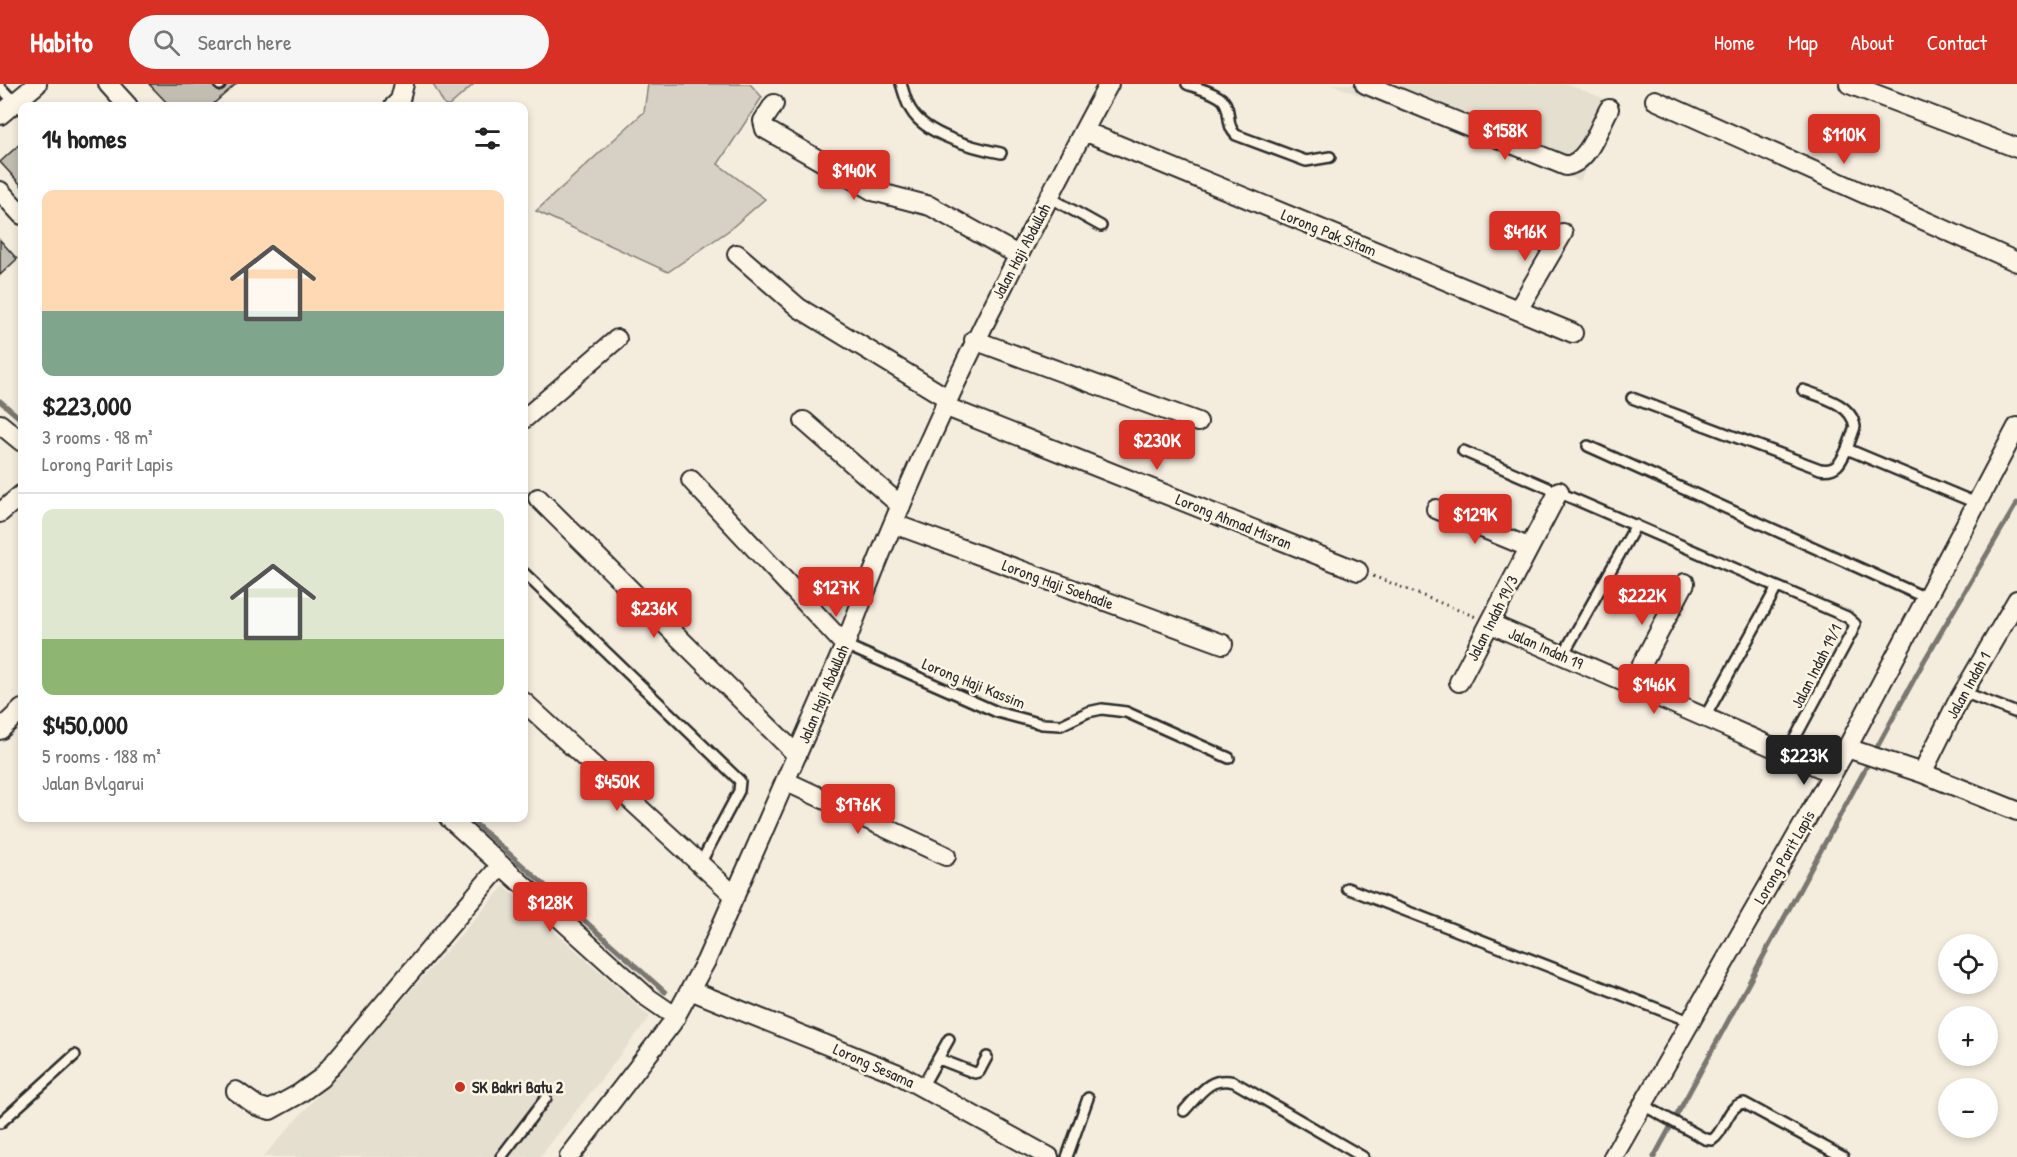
<!DOCTYPE html>
<meta charset="utf-8">
<style>
:root{--surface:#fff;--page:#f6f6f6;--text:#222;--muted:#767676;--line:#e0e0e0;--accent:#d93025}
body{margin:0;font-family:"Patrick Hand",sans-serif;background:var(--page);color:var(--text);height:100vh;display:flex;flex-direction:column;font-size:22px;white-space:nowrap}
*{box-sizing:border-box;margin:0}
p{font-size:20px;color:var(--muted)}
.icon{flex:none;width:33px;height:33px;fill:none;stroke:currentColor;stroke-width:2;stroke-linecap:round;stroke-linejoin:round}
.map{position:relative;flex:1;overflow:hidden}
.details{position:absolute;left:18px;top:18px;width:510px;height:720px;display:flex;flex-direction:column;background:var(--surface);border-radius:12px;box-shadow:0 3px 9px #0003}
.details>*{flex:none}
.fabs{position:absolute;left:1938px;top:850px;display:grid;gap:12px}
.fabs a{display:grid;place-items:center;width:60px;height:60px;border-radius:50%;background:var(--surface);box-shadow:0 3px 9px #0003;font-size:30px}
.price{position:absolute;translate:-50% -51px;padding:0 14px;border-radius:6px;background:var(--accent);color:#fff;font-size:20px;line-height:39px;filter:drop-shadow(0 2px 3px #0008)}
.price::after{content:'';position:absolute;left:50%;top:36px;width:18px;height:14px;margin-left:-9px;background:inherit;clip-path:polygon(0 0,100% 0,50% 100%)}
.price.on{background:#222;color:#fff}
ul{padding:0;list-style:none}
li{display:grid;align-content:center;gap:12px;height:318px;padding:0 24px}
li+li{border-top:2px solid var(--line)}
li span{display:grid;place-items:center;height:186px;border-radius:12px;color:#555}
li>.icon{margin-inline-start:auto}
span .icon{width:108px;height:108px;fill:#fffc;stroke-width:1}
li b{font-size:26px}
h2{display:flex;justify-content:space-between;align-items:center;height:72px;padding:0 24px;font-size:26px}
header{display:flex;align-items:center;gap:36px;box-sizing:border-box;height:84px;padding:0 30px;background:var(--accent);color:#fff}
header strong{font-size:28px}
nav{display:flex;gap:33px;margin-inline-start:auto;font-size:21px}
.search{width:420px;height:54px;background:var(--page);display:flex;align-items:center;gap:15px;box-sizing:border-box;padding:0 21px;border-radius:33px;color:var(--muted);font-size:22px}
.map>svg:first-child{display:block}
.built{fill:#e5dfd0}
.green{fill:#d6d1c4;stroke:#807e78;stroke-width:1.5}
.lines{fill:none;stroke-linecap:round;stroke-linejoin:round}
.stream{stroke:#7a7771;stroke-width:5}
.building{fill:#c2bdb1;stroke:#2b2b2b;stroke-width:1.5}
.service-casing{stroke:#2b2b2b;stroke-width:14}
.minor-casing{stroke:#2b2b2b;stroke-width:22}
.path{stroke:#2b2b2b;stroke-width:3;stroke-dasharray:1.5 4.5;stroke-linecap:butt}
.service{stroke:#fcf5e5;stroke-width:9}
.minor{stroke:#fcf5e5;stroke-width:18}
.poi-dot{fill:#c8321e;stroke:#fcf5e5;stroke-width:2}
.labels{text-anchor:middle;dominant-baseline:central;stroke-width:5;stroke-linejoin:round;paint-order:stroke}
.street-label{font-size:16px;fill:#2b2b2b;stroke:#fcf5e5}
.poi-label{font-size:16px;font-weight:bold;fill:#2b2b2b;stroke:#fcf5e5;text-anchor:start}
</style>
<header>
<strong>Habito</strong>
<div class="search"><svg class="icon" aria-label="search" viewBox="0 0 24 24"><circle cx="10" cy="10" r="6"/><path d="M15 15l6 6"/></svg>Search here</div>
<nav><a>Home</a><a>Map</a><a>About</a><a>Contact</a></nav>
</header>
<div class="map">
<svg width="2017" height="1073" viewBox="0 0 2017 1073">
<rect width="100%" height="100%" fill="#f4edde"/>
<filter id="ink" filterUnits="userSpaceOnUse"><feTurbulence type="fractalNoise" baseFrequency=".0167" numOctaves="2"/><feDisplacementMap in="SourceGraphic" scale="12" xChannelSelector="R" yChannelSelector="G"/><feConvolveMatrix kernelMatrix="1 2 1 2 8 2 1 2 1" color-interpolation-filters="sRGB"/></filter>
<g filter="url(#ink)">
<!-- built -->
<path class="built" d="M 1331,0 L 1567,0 L 1620,21 L 1580,97 Z
M 504,802 L 650,933 L 540,1073 L 263,1073 Z"/>
<!-- green -->
<path class="green" d="M 433,0 L 474,0 L 449,22 L 445,22 Z
M 648,0 L 750,0 L 762,13 L 718,80 L 765,115 L 728,147 L 668,188 L 536,127 L 644,28 Z"/>
<g class="lines">
<!-- stream -->
<path class="stream" d="M 0,317 L 22,336
M 469,734 L 665,908
M 1654,1073 L 1924,577 L 2017,419"/>
</g>
<!-- building -->
<path class="building" d="M 149,0 L 212,0 L 219,8 L 224,6 L 227,0 L 236,0 L 211,22 L 170,22 Z
M 22,58 L 22,102 L 0,78 Z
M 0,156 L 17,175 L 0,191 Z"/>
<g class="lines">
<defs>
<path id="service" d="M 219,0 L 220,1
M 901,0 C 904,8 906,19 911,26 C 925,51 975,64 1001,69
M 1187,0 C 1197,4 1215,8 1223,16 C 1232,26 1225,41 1236,51 L 1306,77 L 1330,73
M 0,3 L 22,26
M 1049,113 L 1101,142
M 1803,306 C 1822,313 1852,320 1855,343 L 1847,365 L 1976,419
M 1632,314 L 1820,385 C 1837,388 1841,378 1847,365
M 1588,362 L 1926,514
M 1463,367 L 1847,533 L 1855,540 L 1852,548 L 1787,669
M 524,489 L 740,697 L 739,707 L 700,780
M 845,561 L 997,628 L 1042,640 L 1061,641 L 1088,628 L 1102,625 L 1126,628 L 1229,674
M 1563,571 L 1636,441
M 1963,608 L 2017,629
M 1705,633 L 1777,503
M 1347,804 L 1689,937
M 939,975 L 975,989 L 979,988 L 987,973
M 922,1003 L 949,955
M 1643,1021 L 1705,1055 L 1712,1056 C 1725,1048 1727,1021 1744,1019 L 1843,1073
M 1184,1027 C 1200,1010 1209,992 1234,998 L 1363,1073
M 0,1039 L 75,971
M 501,1073 L 546,1014
M 1067,1073 L 1088,1014"/>
<path id="minor" d="M 108,0 L 128,22
M 1365,0 L 1566,82 C 1589,78 1598,45 1609,25
M 1849,0 L 2017,64
M 1655,16 L 2017,178
M 774,20 L 763,37 L 765,45 L 873,107 L 930,122 L 1018,171
M 394,22 L 400,16 L 404,0
M 0,31 L 37,0
M 1084,47 L 1573,249
M 0,107 L 22,131
M 737,170 L 799,224 L 947,314
M 1518,226 L 1563,149
M 974,256 L 1198,338
M 944,322 L 1358,487
M 524,335 L 617,255
M 804,337 L 901,422
M 0,340 L 22,358
M 691,396 L 845,561
M 538,414 L 797,671
M 1436,425 L 1528,463
M 0,429 L 22,410
M 894,440 L 1223,560
M 1491,540 L 1832,689
M 1459,598 L 1559,407
M 1631,601 L 1685,499
M 524,618 L 735,812
M 0,646 L 22,625
M 1847,664 L 1922,689 L 2017,727
M 1922,689 L 1957,619 L 2017,516
M 785,697 L 946,772
M 449,734 L 647,913 L 676,933
M 690,906 L 896,989 L 1049,1073
M 236,1007 L 257,1022 L 270,1026 L 299,1010 L 321,994 L 501,781
M 569,1073 L 672,939 L 690,906 L 706,877 L 845,561 C 901,411 968,266 1043,125 C 1065,83 1086,41 1109,0
M 1613,1073 L 1847,664 L 2017,343"/>
</defs>
<!-- service casing -->
<use href="#service" class="service-casing"/>
<!-- minor casing -->
<use href="#minor" class="minor-casing"/>
<!-- path -->
<path class="path" d="M 1373,492 L 1476,533"/>
<!-- service -->
<use href="#service" class="service"/>
<!-- minor -->
<use href="#minor" class="minor"/>
</g>
</g>
<!-- markers -->
<circle class="poi-dot" cx="460" cy="1003" r="6"/>
<g class="labels">
<!-- street labels -->
<g class="street-label">
<text transform="translate(1329 148) rotate(22)">Lorong Pak Sitam</text>
<text transform="translate(1021 167) rotate(-62)">Jalan Haji Abdullah</text>
<text transform="translate(1234 437) rotate(22)">Lorong Ahmad Misran</text>
<text transform="translate(1058 500) rotate(20)">Lorong Haji Soehadie</text>
<text transform="translate(1492 534) rotate(-63)">Jalan Indah 19/3</text>
<text transform="translate(1546 564) rotate(24)">Jalan Indah 19</text>
<text transform="translate(1816 582) rotate(-63)">Jalan Indah 19/1</text>
<text transform="translate(974 599) rotate(22)">Lorong Haji Kassim</text>
<text transform="translate(1968 601) rotate(-61)">Jalan Indah 1</text>
<text transform="translate(823 610) rotate(-67)">Jalan Haji Abdullah</text>
<text transform="translate(1784 773) rotate(-60)">Lorong Parit Lapis</text>
<text transform="translate(874 981) rotate(24)">Lorong Sesama</text>
</g>
<!-- poi labels -->
<g class="poi-label">
<text x="472" y="1003">SK Bakri Batu 2</text>
</g>
</g>
</svg>
<div class="fabs">
<a><svg class="icon" aria-label="locate" viewBox="0 0 24 24"><circle cx="12" cy="12" r="6"/><path d="M12 2v4M12 18v4M2 12h4M18 12h4"/></svg></a>
<a>+</a>
<a>−</a>
</div>
<b class="price" style="left:1505px;top:77px">$158K</b>
<b class="price" style="left:1844px;top:81px">$110K</b>
<b class="price" style="left:854px;top:117px">$140K</b>
<b class="price" style="left:1525px;top:178px">$416K</b>
<b class="price" style="left:1157px;top:387px">$230K</b>
<b class="price" style="left:1475px;top:461px">$129K</b>
<b class="price" style="left:836px;top:534px">$127K</b>
<b class="price" style="left:1642px;top:542px">$222K</b>
<b class="price" style="left:654px;top:555px">$236K</b>
<b class="price" style="left:1654px;top:631px">$146K</b>
<b class="price on" style="left:1804px;top:702px">$223K</b>
<b class="price" style="left:617px;top:728px">$450K</b>
<b class="price" style="left:858px;top:751px">$176K</b>
<b class="price" style="left:550px;top:849px">$128K</b>
<section class="details">
<h2>14 homes<svg class="icon" aria-label="filters" viewBox="0 0 24 24"><path d="M4 7h16M4 17h16"/><circle cx="9" cy="7" r="2"/><circle cx="15" cy="17" r="2"/></svg></h2>
<ul>
<li><span style="background:linear-gradient(#ffd9b3 65%,#7fa58c 0)"><svg class="icon" aria-label="home" viewBox="0 0 24 24"><path d="M3 11l9-7 9 7M6 9v11h12V9"/></svg></span><div><b>$223,000</b><p>3 rooms · 98 m²</p><p>Lorong Parit Lapis</p></div></li>
<li><span style="background:linear-gradient(#dfe7d0 70%,#8fb573 0)"><svg class="icon" aria-label="home" viewBox="0 0 24 24"><path d="M3 11l9-7 9 7M6 9v11h12V9"/></svg></span><div><b>$450,000</b><p>5 rooms · 188 m²</p><p>Jalan Bvlgarui</p></div></li>
</ul>
</section>
</div>
